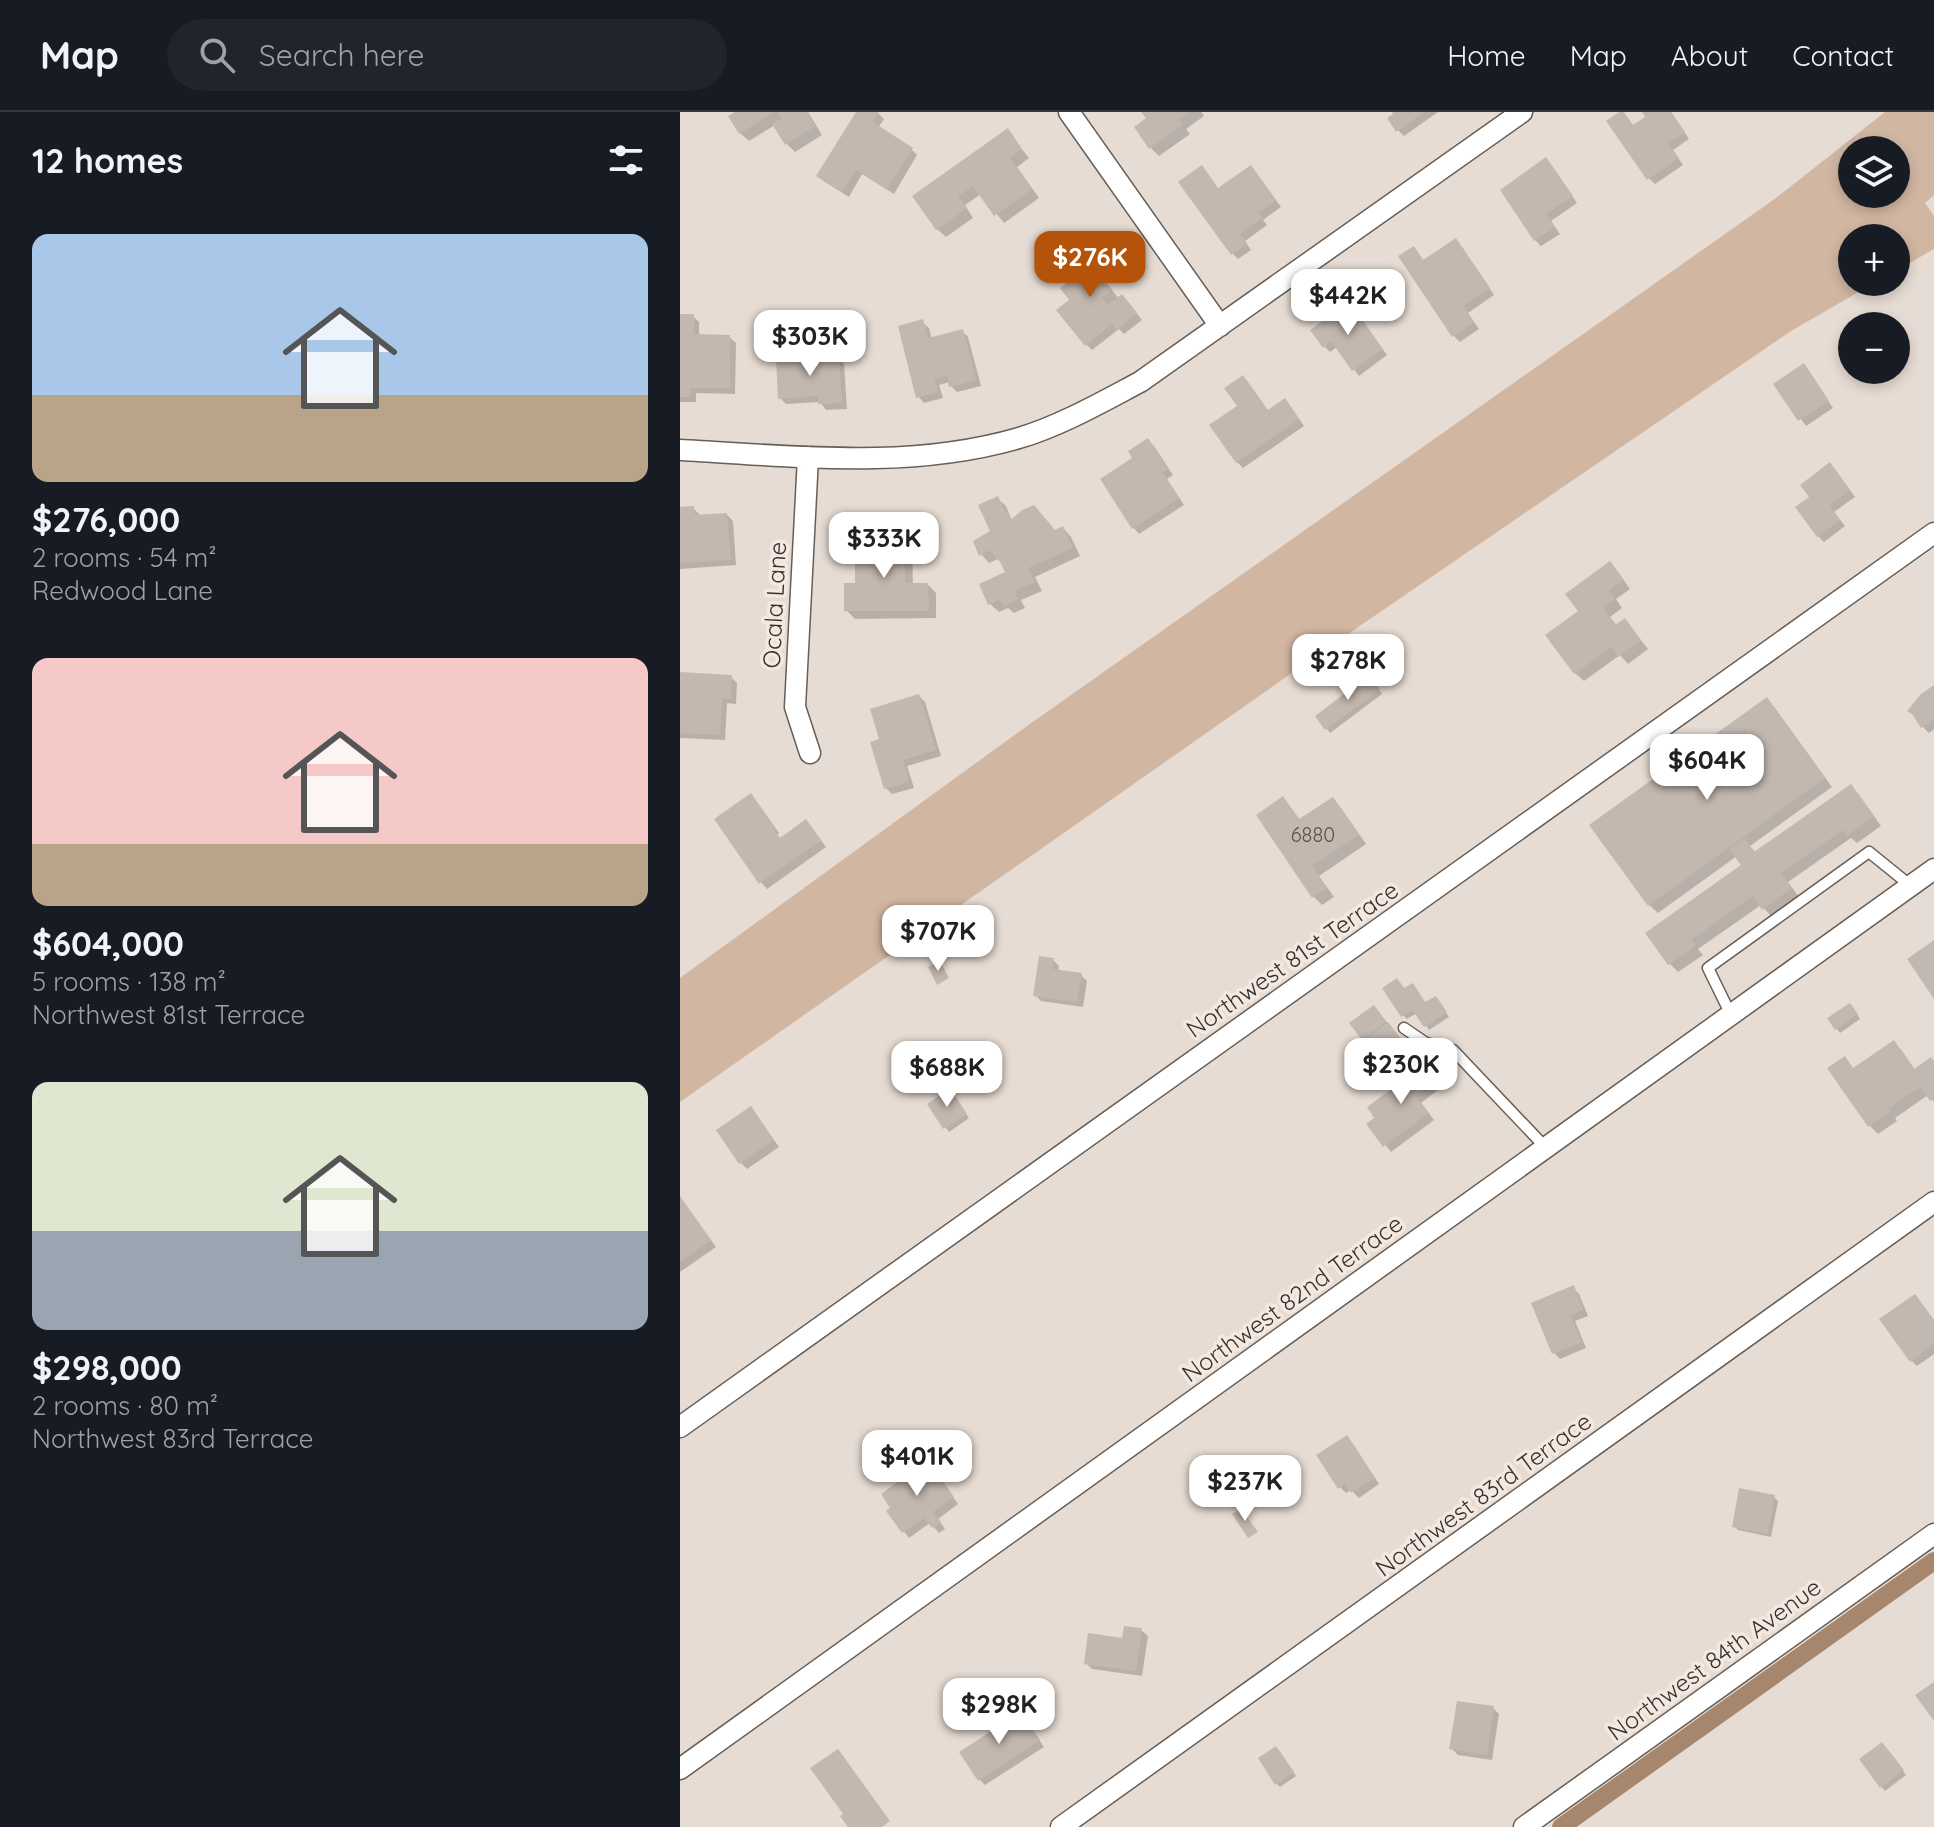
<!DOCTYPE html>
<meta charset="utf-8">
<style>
:root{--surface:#171b24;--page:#20242c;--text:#f1f3f6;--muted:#9ea1a6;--line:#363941;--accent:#b45309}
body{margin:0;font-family:Quicksand,sans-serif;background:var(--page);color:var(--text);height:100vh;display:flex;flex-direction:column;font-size:30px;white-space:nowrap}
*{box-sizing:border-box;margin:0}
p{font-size:26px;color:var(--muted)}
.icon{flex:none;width:44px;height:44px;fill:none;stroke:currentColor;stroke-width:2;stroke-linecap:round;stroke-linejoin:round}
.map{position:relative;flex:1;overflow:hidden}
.panel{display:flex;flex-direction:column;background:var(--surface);width:680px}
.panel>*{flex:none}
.controls{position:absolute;left:1158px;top:24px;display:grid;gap:16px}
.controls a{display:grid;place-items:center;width:72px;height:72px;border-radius:50%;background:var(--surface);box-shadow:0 4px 12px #0003;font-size:40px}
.price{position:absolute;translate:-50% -68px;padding:0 18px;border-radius:16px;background:#fff;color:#222;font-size:26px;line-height:52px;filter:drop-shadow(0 2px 4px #0008)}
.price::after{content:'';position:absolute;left:50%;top:48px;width:24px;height:18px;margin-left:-12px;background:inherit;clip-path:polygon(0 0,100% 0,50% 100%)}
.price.on{background:var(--accent);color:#fff}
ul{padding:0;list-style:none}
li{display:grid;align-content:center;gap:16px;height:424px;padding:0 32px}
li span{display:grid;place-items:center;height:248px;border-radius:16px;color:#555}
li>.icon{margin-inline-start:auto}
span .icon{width:144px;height:144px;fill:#fffc;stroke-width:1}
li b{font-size:34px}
h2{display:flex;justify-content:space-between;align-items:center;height:96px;padding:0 32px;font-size:34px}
header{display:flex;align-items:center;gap:48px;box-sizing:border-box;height:112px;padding:0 40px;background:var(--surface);border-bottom:2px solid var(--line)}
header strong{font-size:38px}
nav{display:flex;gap:44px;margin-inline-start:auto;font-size:28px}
.search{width:560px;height:72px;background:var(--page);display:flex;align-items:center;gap:20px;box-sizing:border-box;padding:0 28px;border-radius:44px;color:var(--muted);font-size:30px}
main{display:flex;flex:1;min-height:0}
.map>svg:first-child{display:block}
.green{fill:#d1b6a2;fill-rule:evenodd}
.shadow{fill:#0003}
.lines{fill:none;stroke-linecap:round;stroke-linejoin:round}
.canal{stroke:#a6866d;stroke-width:18}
.building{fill:#c3b8b0}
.service-casing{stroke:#675e56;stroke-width:13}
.minor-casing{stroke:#675e56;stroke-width:23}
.service{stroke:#fff;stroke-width:10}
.minor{stroke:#fff;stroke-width:20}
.labels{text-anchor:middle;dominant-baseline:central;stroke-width:7;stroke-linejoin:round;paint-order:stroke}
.number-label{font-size:20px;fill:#59534e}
.street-label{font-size:24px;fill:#36312e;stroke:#f4e9e0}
</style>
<header>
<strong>Map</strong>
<div class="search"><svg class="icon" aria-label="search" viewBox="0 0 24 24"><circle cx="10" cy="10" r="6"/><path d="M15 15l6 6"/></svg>Search here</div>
<nav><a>Home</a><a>Map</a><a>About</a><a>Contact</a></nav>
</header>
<main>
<section class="panel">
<h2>12 homes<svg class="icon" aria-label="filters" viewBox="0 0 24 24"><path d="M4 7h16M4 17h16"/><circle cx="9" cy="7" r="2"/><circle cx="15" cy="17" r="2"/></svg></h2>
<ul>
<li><span style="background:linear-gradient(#a9c7e8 65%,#b9a48a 0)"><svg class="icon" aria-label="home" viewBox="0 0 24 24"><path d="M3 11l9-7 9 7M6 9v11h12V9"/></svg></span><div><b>$276,000</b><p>2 rooms · 54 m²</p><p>Redwood Lane</p></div></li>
<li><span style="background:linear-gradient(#f6c9c9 75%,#b9a48a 0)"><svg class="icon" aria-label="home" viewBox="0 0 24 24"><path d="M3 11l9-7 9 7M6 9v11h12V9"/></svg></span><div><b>$604,000</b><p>5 rooms · 138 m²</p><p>Northwest 81st Terrace</p></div></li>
<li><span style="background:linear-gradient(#dfe7d0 60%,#9aa5b1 0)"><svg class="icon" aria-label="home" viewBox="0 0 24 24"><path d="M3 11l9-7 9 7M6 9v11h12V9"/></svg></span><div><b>$298,000</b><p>2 rooms · 80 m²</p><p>Northwest 83rd Terrace</p></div></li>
</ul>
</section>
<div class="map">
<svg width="1254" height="1715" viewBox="0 0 1254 1715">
<rect width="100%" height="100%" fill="#e7dcd3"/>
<!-- green -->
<path class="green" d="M 1205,0 L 1254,0 L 1254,83 L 1245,91 L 1254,104 L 1254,137 L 1216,159 L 1216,126 L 1172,126 L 1172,170 L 1196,170 L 1111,219 L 649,535 L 0,990 L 0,866 L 340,619 L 1096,86 ZM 1172,38 L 1216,38 L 1216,82 L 1172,82 Z"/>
<!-- shadow -->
<path class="shadow" d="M 59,0 L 128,0 L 142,23 L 115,40 L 106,31 L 95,13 L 69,29 L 60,21 Z
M 178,0 L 198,1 L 204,7 L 198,16 L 231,37 L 237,43 L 214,82 L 182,62 L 169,85 L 145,70 L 139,64 Z
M 464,0 L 521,0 L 524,4 L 506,17 L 510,22 L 479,44 L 470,35 L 469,7 Z
M 715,0 L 758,0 L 724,24 L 718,18 Z
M 942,0 L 954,15 L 968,5 L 964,0 L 991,0 L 1009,27 L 993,38 L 1003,53 L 975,72 L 969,66 Z
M 327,19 L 349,46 L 337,55 L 359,86 L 324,111 L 301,82 L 285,93 L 293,106 L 266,125 L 257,117 L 234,84 Z
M 866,47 L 897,91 L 871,109 L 880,122 L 861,134 L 855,128 Z
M 576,61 L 601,95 L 583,108 L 587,113 L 565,129 L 571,138 L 558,147 L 552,141 L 539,78 Z
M 782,135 L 814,183 L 788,201 L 799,217 L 780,230 L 774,224 L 721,145 L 734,136 L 744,149 Z
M 402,139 L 439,187 L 448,190 L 462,208 L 444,222 L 439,217 L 412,238 L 406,232 L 391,188 L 399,164 Z
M 0,204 L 13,204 L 19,210 L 19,224 L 49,225 L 56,231 L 55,282 L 16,281 L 16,290 L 0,290 Z
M 665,204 L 679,204 L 707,243 L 679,264 L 657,235 L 650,240 L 644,234 Z
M 242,210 L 249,216 L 252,227 L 282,219 L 288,225 L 301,274 L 277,280 L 271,274 L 270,270 L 259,273 L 263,286 L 244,291 L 238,284 Z
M 158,246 L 164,252 L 167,297 L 146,298 L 140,290 L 106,292 L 100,286 Z
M 1129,260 L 1153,296 L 1126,314 L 1096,272 Z
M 563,265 L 589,300 L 611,295 L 624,314 L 563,356 L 557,350 L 559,294 Z
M 468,328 L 474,334 L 493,363 L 487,367 L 504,393 L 459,422 L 453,415 L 455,346 Z
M 1156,359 L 1175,385 L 1154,400 L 1165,414 L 1144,430 L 1138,424 L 1132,385 Z
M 317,386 L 326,394 L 332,409 L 375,420 L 383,416 L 391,425 L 400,444 L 355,465 L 362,479 L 341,488 L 345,496 L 334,501 L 328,496 L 319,500 L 310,492 L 328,461 L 320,446 L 309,451 L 301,442 L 312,419 Z
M 13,396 L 19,402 L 20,405 L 47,403 L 53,409 L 56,453 L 0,457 L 0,397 Z
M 224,427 L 232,436 L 233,473 L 248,473 L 256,481 L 256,506 L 175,507 L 166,498 L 177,473 Z
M 938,460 L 950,477 L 936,487 L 942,496 L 930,505 L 937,514 L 944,508 L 968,537 L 948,552 L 940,543 L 904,569 L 895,561 L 901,499 Z
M 0,562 L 51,565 L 57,571 L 56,592 L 47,591 L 45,628 L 0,626 Z
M 693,569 L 702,582 L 650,621 L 637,604 Z
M 1254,575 L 1254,617 L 1249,621 L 1243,615 Z
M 239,584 L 245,590 L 261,644 L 227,654 L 234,676 L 212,682 L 206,676 L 202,628 Z
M 1087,588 L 1095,596 L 1152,675 L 1070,734 L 1076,741 L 1171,674 L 1179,683 L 1201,714 L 1177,731 L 1171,726 L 1108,770 L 1119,785 L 1092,805 L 1081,793 L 1018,837 L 1023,843 L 998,860 L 990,852 L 968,821 L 1064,754 L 1057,744 L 978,801 L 969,793 Z
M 603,686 L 621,709 L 652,687 L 661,696 L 686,732 L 639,764 L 654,785 L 642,793 L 634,785 Z
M 77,690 L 99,721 L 97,723 L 101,727 L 132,716 L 146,735 L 87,777 L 81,770 Z
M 373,848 L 379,854 L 378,860 L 401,863 L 407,869 L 403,895 L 361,889 L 355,883 Z
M 725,878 L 746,892 L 759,890 L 769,905 L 749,918 L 737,901 L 727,907 L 723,903 Z
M 1174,897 L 1180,907 L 1160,921 L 1150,907 Z
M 698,899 L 731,941 L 706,960 L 672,912 Z
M 1214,931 L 1222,939 L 1235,958 L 1254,951 L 1254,990 L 1248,983 L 1215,1006 L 1217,1009 L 1198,1022 L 1190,1014 L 1150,957 L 1164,946 L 1175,958 Z
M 753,960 L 763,974 L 741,991 L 754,1008 L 711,1040 L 689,1012 Z
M 273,983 L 289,1006 L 269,1020 L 249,992 Z
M 71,996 L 99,1035 L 67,1057 L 61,1051 Z
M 0,1086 L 36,1135 L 0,1160 Z
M 893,1176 L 899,1182 L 908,1204 L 895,1209 L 906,1236 L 880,1247 L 874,1241 Z
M 1254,1209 L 1254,1242 L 1237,1254 L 1231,1248 Z
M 667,1326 L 673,1332 L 699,1372 L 679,1386 L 671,1378 L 666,1381 L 660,1375 Z
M 253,1357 L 278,1392 L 258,1407 L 265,1417 L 259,1421 L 250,1411 L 229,1426 L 209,1400 Z
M 1094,1385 L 1098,1389 L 1091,1425 L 1058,1418 L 1054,1414 Z
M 461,1518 L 468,1524 L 462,1564 L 412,1557 L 406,1551 Z
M 813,1596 L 819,1602 L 812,1648 L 778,1643 L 772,1637 Z
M 341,1602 L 364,1635 L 305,1673 L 299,1667 Z
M 1206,1636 L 1226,1663 L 1205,1679 L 1181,1648 Z
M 600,1640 L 616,1664 L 600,1675 L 596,1671 Z"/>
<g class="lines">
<!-- canal -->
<path class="canal" d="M 881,1715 L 1254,1449"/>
</g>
<!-- building -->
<path class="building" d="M 55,0 L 94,0 L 59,22 L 48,4 Z
M 98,0 L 127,0 L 135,14 L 105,33 L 92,12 L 102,6 Z
M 176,0 L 199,0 L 193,10 L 233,36 L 207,77 L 176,58 L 162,80 L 136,64 Z
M 461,0 L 510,0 L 499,8 L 503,13 L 469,37 L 454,15 L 466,6 Z
M 712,0 L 744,0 L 716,20 L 707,6 L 713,2 Z
M 939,0 L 944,0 L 953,13 L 965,5 L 962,0 L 991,0 L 1005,20 L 988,31 L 999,46 L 967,68 L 926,9 Z
M 328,16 L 342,37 L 330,46 L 352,77 L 314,104 L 293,74 L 278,84 L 287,96 L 256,118 L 232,84 Z
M 866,45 L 893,84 L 866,102 L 875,115 L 854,129 L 820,78 Z
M 522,53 L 538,76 L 571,53 L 596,88 L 579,101 L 582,106 L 560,122 L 567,131 L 551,143 L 498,70 Z
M 776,126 L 810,176 L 783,194 L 794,210 L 772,225 L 718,144 L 734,134 L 743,148 Z
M 396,130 L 432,178 L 422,186 L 428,193 L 442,182 L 457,201 L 436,218 L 432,212 L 405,234 L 376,198 L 389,188 L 380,176 L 396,163 L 380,143 Z
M 660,196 L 664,202 L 674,196 L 703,237 L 672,259 L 651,229 L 643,236 L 630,218 Z
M 0,202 L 14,202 L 14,222 L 50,223 L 50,276 L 11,276 L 10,285 L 0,285 Z
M 243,207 L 248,226 L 283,217 L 296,268 L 269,275 L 267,264 L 254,267 L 258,280 L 236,286 L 218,214 Z
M 159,243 L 162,291 L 138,292 L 138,284 L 98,287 L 96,247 Z
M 1124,251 L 1149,289 L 1118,309 L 1093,272 Z
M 563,263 L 588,298 L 605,286 L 619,307 L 556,351 L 529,313 L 557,294 L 544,276 Z
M 468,326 L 488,357 L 482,360 L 499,386 L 452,417 L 420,367 L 452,346 L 448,339 Z
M 1150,350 L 1170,378 L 1150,393 L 1160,408 L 1137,425 L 1115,395 L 1129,385 L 1120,373 Z
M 318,384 L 325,399 L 332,407 L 342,398 L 354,393 L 375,418 L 383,414 L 393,436 L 348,456 L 355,470 L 334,479 L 338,487 L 324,494 L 319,488 L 308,493 L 299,472 L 325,460 L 320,450 L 310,438 L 299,444 L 293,429 L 310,419 L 298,393 Z
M 14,394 L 15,403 L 47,401 L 51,448 L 0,451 L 0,395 Z
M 182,425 L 225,425 L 225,471 L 248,471 L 249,499 L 164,499 L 164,471 L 175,471 L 175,443 L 182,443 Z
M 930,449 L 944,468 L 929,478 L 935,487 L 923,495 L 935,513 L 945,506 L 961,528 L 938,545 L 931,535 L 894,562 L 865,523 L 898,499 L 885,482 Z
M 0,560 L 52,563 L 51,587 L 42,586 L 40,623 L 0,621 Z
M 689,563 L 700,578 L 645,618 L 635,604 Z
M 1254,573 L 1254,607 L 1241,616 L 1232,602 L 1227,599 L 1241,582 Z
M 239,582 L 256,638 L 223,648 L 229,670 L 204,677 L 190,630 L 199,627 L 190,597 Z
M 1087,585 L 1145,666 L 968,794 L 909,713 Z
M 1171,672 L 1194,704 L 1167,724 L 1163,718 L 1101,761 L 1112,776 L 1082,798 L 1073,784 L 1011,828 L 1016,834 L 988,853 L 965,821 L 1061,753 L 1049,737 L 1065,726 L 1074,740 Z
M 71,681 L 94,715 L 93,716 L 100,726 L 126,707 L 141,728 L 79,772 L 34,707 Z
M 603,684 L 619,707 L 653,685 L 679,723 L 632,754 L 647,776 L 632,786 L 576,703 Z
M 1254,828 L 1254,887 L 1227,847 Z
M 359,844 L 374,846 L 372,857 L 402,861 L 397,890 L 353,884 Z
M 260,849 L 269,866 L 257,873 L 248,855 Z
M 717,866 L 724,876 L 733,871 L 745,890 L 756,884 L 767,900 L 744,915 L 732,898 L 721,905 L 702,876 Z
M 1170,891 L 1178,902 L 1155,918 L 1147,906 Z
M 694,893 L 706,910 L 682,928 L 669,911 Z
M 708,910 L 729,937 L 701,958 L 681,931 Z
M 1214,928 L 1234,957 L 1251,945 L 1254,949 L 1254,986 L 1250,989 L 1240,975 L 1208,997 L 1210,1000 L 1188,1015 L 1147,956 L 1165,944 L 1173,956 Z
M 747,951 L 759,967 L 736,984 L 749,1001 L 703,1035 L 686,1012 L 694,1006 L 687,995 Z
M 270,976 L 287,1002 L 263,1017 L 247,992 Z
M 71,994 L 94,1028 L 59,1052 L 36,1018 Z
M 0,1084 L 31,1128 L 0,1150 Z
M 894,1173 L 903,1198 L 890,1203 L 902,1230 L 872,1242 L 851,1191 Z
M 1235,1182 L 1254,1208 L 1254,1232 L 1230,1250 L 1199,1207 Z
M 667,1323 L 695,1366 L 671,1381 L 665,1372 L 658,1377 L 636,1343 Z
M 248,1348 L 274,1385 L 253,1400 L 261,1410 L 252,1416 L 244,1406 L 222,1421 L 206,1399 L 210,1396 L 201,1382 Z
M 1059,1376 L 1095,1383 L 1088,1422 L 1052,1415 Z
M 561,1396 L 578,1420 L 568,1426 L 552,1402 Z
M 444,1514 L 462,1516 L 456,1559 L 404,1552 L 408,1521 L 442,1526 Z
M 1254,1570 L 1254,1609 L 1235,1583 Z
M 777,1589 L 814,1594 L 807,1643 L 769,1637 Z
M 341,1600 L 360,1628 L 298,1669 L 279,1640 Z
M 1202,1630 L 1224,1658 L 1200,1676 L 1179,1647 Z
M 596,1634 L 614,1660 L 595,1673 L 578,1646 Z
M 158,1637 L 210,1709 L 202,1715 L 168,1715 L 160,1704 L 163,1702 L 130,1656 Z"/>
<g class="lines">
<defs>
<path id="service" d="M 1051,903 L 1028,856 L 1189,740 L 1231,774
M 724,916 L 746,931 L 773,938 L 866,1036"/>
<path id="minor" d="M 389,0 L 540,214
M 0,338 C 113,344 229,358 339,326 C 380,314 422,290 460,270 L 842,0
M 128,345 L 115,595 L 130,641
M 0,1315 L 1254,421
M 0,1657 L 1254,757
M 381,1715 L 1254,1090
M 844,1715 L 1254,1422"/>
</defs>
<!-- service casing -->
<use href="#service" class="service-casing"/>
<!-- minor casing -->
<use href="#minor" class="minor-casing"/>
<!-- service -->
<use href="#service" class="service"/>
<!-- minor -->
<use href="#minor" class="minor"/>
</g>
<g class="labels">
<!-- number labels -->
<g class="number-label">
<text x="633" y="722">6880</text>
</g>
<!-- street labels -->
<g class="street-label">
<text transform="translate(94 493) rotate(-87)">Ocala Lane</text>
<text transform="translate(612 847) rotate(-35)">Northwest 81st Terrace</text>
<text transform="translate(612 1186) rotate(-36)">Northwest 82nd Terrace</text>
<text transform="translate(803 1382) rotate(-36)">Northwest 83rd Terrace</text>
<text transform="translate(1034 1547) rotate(-36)">Northwest 84th Avenue</text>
</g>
</g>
</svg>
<div class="controls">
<a><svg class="icon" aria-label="layers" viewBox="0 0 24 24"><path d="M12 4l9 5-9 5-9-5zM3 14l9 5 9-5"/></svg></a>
<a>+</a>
<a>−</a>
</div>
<b class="price on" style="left:410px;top:187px">$276K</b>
<b class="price" style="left:668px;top:225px">$442K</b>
<b class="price" style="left:130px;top:266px">$303K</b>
<b class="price" style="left:204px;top:468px">$333K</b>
<b class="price" style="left:668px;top:590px">$278K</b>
<b class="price" style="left:1027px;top:690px">$604K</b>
<b class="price" style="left:258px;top:861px">$707K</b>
<b class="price" style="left:721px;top:994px">$230K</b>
<b class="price" style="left:267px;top:997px">$688K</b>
<b class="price" style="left:237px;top:1386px">$401K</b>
<b class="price" style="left:565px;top:1411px">$237K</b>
<b class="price" style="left:319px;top:1634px">$298K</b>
</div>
</main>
